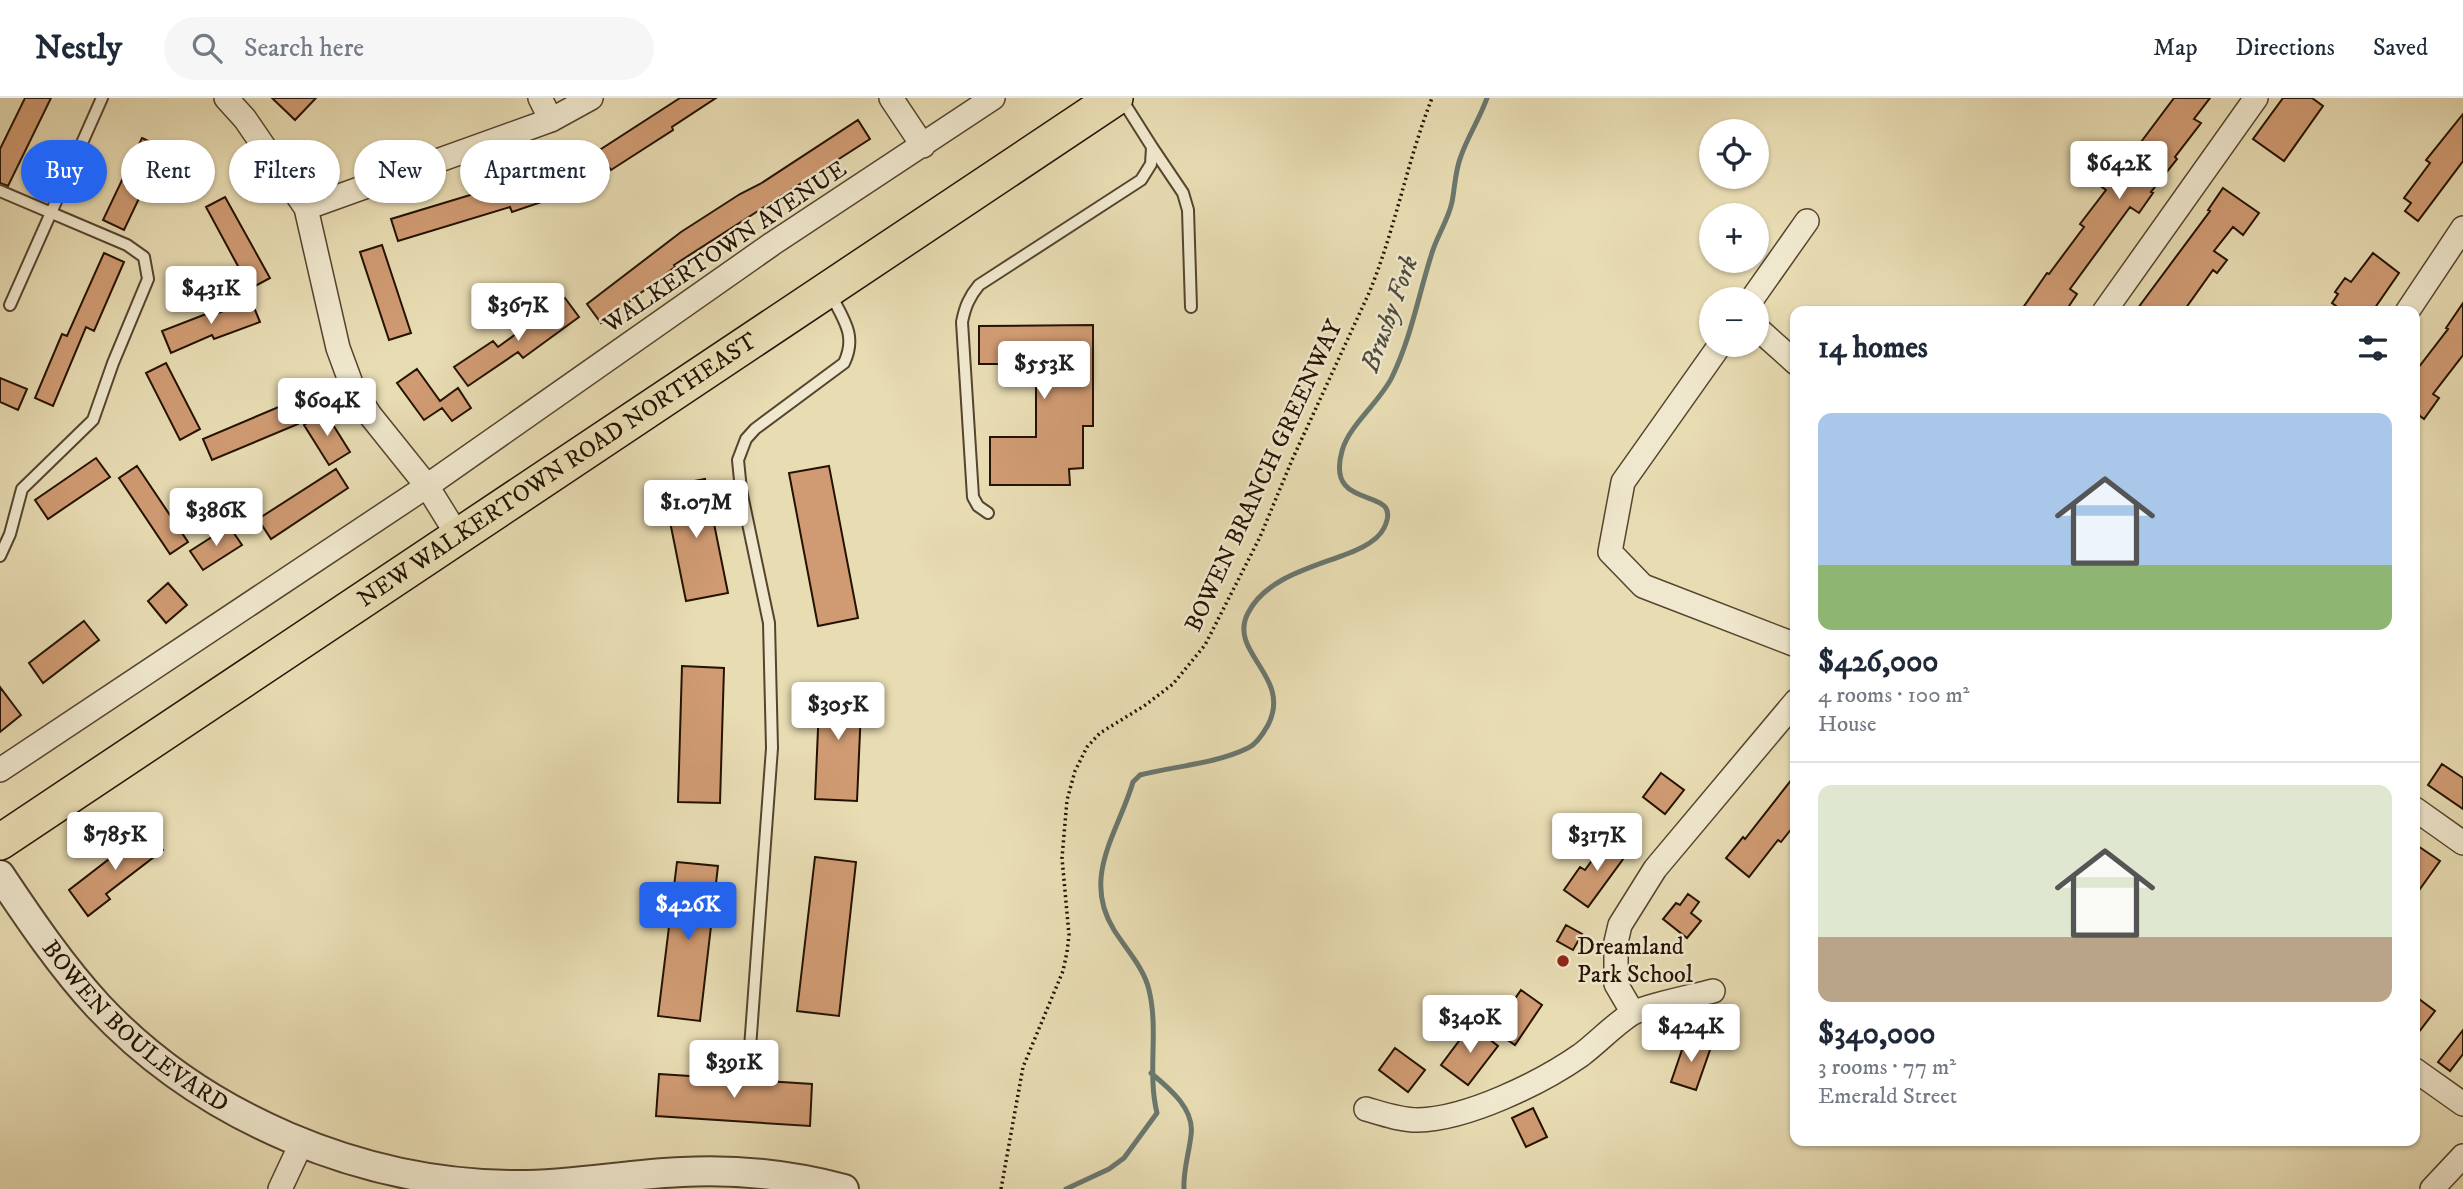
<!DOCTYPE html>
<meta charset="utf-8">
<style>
:root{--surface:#fff;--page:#f6f6f7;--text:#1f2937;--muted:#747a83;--line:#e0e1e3;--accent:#2563eb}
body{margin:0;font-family:"IM FELL DW Pica",serif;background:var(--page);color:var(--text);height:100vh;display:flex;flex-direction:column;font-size:26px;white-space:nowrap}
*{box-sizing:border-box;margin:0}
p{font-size:23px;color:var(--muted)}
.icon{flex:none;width:38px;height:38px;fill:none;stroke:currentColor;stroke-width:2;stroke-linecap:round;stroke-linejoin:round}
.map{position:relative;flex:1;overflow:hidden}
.panel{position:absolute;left:1790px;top:208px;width:630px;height:840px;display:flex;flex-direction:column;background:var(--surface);border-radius:14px;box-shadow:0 2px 5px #0004}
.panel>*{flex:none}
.banner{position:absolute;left:21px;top:42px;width:665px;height:63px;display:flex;gap:14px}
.buttons{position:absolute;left:1699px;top:21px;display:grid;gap:14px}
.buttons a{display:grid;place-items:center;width:70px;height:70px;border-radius:50%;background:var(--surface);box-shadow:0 2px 5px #0004;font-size:35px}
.price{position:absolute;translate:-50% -60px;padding:0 16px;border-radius:7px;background:#fff;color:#222;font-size:23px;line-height:46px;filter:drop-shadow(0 2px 4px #0008)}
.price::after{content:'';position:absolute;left:50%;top:42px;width:21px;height:16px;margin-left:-10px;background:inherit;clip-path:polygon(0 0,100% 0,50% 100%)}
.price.on{background:var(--accent);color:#fff}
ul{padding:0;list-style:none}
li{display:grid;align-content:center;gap:14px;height:371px;padding:0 28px}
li+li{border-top:2px solid var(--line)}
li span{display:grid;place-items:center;height:217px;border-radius:14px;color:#555}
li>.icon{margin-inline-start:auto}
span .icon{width:126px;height:126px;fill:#fffc;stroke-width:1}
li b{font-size:30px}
h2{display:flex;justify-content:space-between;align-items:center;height:84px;padding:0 28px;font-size:30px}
.chip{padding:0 24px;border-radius:32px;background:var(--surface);box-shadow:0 2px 5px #0004;font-size:24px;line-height:63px}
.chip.on{background:var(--accent);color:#fff}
header{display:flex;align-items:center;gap:42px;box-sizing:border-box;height:98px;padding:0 35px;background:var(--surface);border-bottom:2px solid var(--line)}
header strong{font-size:33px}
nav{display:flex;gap:38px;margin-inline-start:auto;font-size:24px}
.search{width:490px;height:63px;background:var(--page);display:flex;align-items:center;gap:18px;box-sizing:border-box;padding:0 24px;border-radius:38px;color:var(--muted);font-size:26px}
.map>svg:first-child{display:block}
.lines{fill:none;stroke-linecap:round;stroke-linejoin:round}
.stream{stroke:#6a776d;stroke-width:5}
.building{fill:#d09b73;stroke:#241202;stroke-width:2}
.service-casing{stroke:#55442e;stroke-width:14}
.minor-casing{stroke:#55442e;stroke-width:26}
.tertiary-casing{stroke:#55442e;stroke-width:32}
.primary-casing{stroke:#241202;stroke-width:38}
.path{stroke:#241202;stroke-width:3.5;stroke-dasharray:2 3.5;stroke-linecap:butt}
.service{stroke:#f0e8ce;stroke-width:10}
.minor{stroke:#f0e8ce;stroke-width:23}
.tertiary{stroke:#f0e8ce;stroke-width:28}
.primary{stroke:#e8dcb3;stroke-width:35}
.poi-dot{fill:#8f2418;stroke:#f0e8ce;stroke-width:2.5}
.labels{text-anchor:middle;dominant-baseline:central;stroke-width:5;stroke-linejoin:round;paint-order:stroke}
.street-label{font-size:24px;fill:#241202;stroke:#f0e8ce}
.poi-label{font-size:24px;fill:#241202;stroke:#f0e8ce;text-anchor:start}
.water-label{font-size:26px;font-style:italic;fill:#4d4d40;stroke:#f0e8ce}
</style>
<header>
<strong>Nestly</strong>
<div class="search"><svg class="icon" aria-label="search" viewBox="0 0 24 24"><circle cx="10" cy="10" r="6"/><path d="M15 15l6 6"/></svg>Search here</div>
<nav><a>Map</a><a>Directions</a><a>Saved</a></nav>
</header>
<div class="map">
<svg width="2463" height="1091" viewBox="0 0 2463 1091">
<rect width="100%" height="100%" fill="#e8dcb3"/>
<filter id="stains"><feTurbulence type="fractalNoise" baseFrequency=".00286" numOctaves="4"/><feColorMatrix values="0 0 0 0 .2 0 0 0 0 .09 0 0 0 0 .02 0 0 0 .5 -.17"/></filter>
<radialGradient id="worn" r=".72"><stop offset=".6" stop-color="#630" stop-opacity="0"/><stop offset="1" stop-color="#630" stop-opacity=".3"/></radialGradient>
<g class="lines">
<!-- stream -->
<path class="stream" d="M 1151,975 C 1169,990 1195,1011 1191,1037 C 1189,1056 1183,1072 1184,1091
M 1066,1091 L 1109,1071 L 1124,1060 L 1157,1015 C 1147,975 1159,933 1149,892 C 1144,870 1126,851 1114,832 C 1081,779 1118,735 1133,684 L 1140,677 C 1175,668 1215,666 1248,650 C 1257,646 1263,636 1268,627 C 1293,578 1227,555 1248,515 C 1275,462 1367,465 1384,430 C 1406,385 1324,417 1342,353 C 1349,327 1380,304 1392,279 C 1411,240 1418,199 1431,158 C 1436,139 1448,123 1452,104 C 1455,89 1455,73 1461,58 C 1468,38 1480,20 1487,0"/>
</g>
<!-- building -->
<path class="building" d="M 25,0 L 51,0 L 8,88 L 0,85 L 0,51 Z
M 272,0 L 316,0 L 295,22 Z
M 680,0 L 716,0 L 672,29 L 673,32 L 611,72 L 598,53 Z
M 2174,0 L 2210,0 L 2194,21 L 2201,25 L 2175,59 L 2177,61 L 2151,94 L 2153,95 L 2139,115 L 2130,109 L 2070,191 L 2077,196 L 2065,214 L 2020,214 L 2047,175 L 2049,176 L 2084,129 L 2080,126 L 2106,92 L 2096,85 L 2110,65 L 2120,72 Z
M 2283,0 L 2312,0 L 2323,8 L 2284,63 L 2253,41 Z
M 2463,16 L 2463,63 L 2418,123 L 2405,113 L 2411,105 L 2404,100 L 2430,65 L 2426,62 Z
M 858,22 L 870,41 L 674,167 L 675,169 L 601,225 L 587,206 L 681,134 L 740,96 L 760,86 Z
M 142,40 L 163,50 L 124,132 L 103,122 Z
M 176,44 L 213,74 L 200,91 L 162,61 Z
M 575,68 L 583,90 L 512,114 L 510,109 L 398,143 L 391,121 L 480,94 L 482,100 Z
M 2223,90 L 2259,115 L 2243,137 L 2233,129 L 2214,153 L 2227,162 L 2217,175 L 2213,172 L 2183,214 L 2135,214 L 2210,113 L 2208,112 Z
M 225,99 L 270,180 L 246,193 L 234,173 L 239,170 L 206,109 Z
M 382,147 L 411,235 L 389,242 L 360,154 Z
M 104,155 L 124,164 L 94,233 L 86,229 L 53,308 L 35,300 L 62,236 L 67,238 Z
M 2373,155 L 2399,175 L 2372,214 L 2344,214 L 2332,205 L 2338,196 L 2335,194 L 2345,180 L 2351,184 Z
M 565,200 L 579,219 L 523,260 L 518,254 L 468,288 L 454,269 L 493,243 L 498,249 Z
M 251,202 L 260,224 L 214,241 L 212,237 L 171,255 L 162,233 L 206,216 L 208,219 Z
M 2463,205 L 2463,257 L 2433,296 L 2439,300 L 2424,321 L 2415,314 L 2415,274 L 2448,231 L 2446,230 Z
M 1093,227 L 1093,328 L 1083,328 L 1083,370 L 1069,371 L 1070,387 L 990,387 L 990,339 L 1036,339 L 1036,266 L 979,266 L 979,228 Z
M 166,265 L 200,331 L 180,342 L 146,275 Z
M 417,271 L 440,303 L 458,290 L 471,310 L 452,323 L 442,310 L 424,322 L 397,285 Z
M 0,280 L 27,291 L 18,312 L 0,304 Z
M 288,305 L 298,326 L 212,362 L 203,341 Z
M 325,314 L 350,354 L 329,367 L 304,327 Z
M 96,360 L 110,379 L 48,421 L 35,402 Z
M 137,368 L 188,444 L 170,456 L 119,380 Z
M 829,368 L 858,520 L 818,528 L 789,375 Z
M 336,371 L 348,390 L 271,441 L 258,421 Z
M 705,381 L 728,495 L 686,503 L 663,389 Z
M 229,428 L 242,447 L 203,472 L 190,453 Z
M 168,485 L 187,507 L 166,525 L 148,503 Z
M 84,523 L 99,542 L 43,585 L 29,565 Z
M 682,568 L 724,570 L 720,705 L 678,704 Z
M 820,585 L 862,588 L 857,703 L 815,701 Z
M 0,589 L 21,617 L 0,634 Z
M 2442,666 L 2463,680 L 2463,711 L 2428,687 Z
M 1661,675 L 1684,692 L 1665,716 L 1643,699 Z
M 1796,676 L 1796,725 L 1781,744 L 1778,742 L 1749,779 L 1726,760 L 1743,739 L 1745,741 Z
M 148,731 L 163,752 L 106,796 L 110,801 L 88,818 L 69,792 Z
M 1609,739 L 1629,753 L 1588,809 L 1564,792 L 1580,769 L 1585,772 Z
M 2415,746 L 2440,763 L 2415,798 Z
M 815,759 L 856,764 L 839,918 L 797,913 Z
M 677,764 L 718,768 L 700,923 L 658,918 Z
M 1688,796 L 1699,804 L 1691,815 L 1701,823 L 1687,840 L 1663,821 L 1676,805 L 1680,807 Z
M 1566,827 L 1582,836 L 1573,852 L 1557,843 Z
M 1521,892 L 1542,907 L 1515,947 L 1493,932 Z
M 2415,898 L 2435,913 L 2415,939 Z
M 1471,927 L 1498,948 L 1468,987 L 1441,967 Z
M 2463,932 L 2463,956 L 2450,973 L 2438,964 Z
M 1686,940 L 1711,949 L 1696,992 L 1671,984 Z
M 1395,950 L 1425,972 L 1408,994 L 1379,972 Z
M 659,976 L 812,986 L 810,1028 L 656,1018 Z
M 1533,1010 L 1547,1039 L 1526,1049 L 1512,1020 Z"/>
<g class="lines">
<defs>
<path id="service" d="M 1152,49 L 1183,95 L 1188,112 L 1191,209
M 0,93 L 127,147 L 144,159 L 148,181 L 113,265 L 93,322 L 22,391 L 10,436 L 0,458
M 10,207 L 102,0
M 988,415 L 978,408 L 973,399 L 962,224 C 965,209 969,199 979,187 L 1141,82 L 1151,66 L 1152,49 L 1121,0
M 750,950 L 772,650 L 769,525 L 741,392 L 738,362 L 746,341 L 755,331 L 844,265 C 857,238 844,222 831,197"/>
<path id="minor" d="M 226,0 L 245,21 L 306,110 L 338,250 L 352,288 L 370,317 L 427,388 L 458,438
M 540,0 L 551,22
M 891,0 L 923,48
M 306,110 L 551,22 L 591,0
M 1752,201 L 1807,123
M 2104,214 L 2256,0
M 2407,214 L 2463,130
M 1757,230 L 1796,265
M 1720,247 L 1623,384 L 1610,454 L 1643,488 L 1796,547
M 0,672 L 427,388 L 772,146 L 993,0
M 2415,711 L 2463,745
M 1633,915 L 1616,886 L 1616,844 L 1620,827 L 1655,771 L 1796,603
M 2415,972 L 2463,1006
M 1366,1011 C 1383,1016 1400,1022 1418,1022 C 1467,1021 1541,985 1581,957 C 1598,944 1613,928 1631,916 C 1644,908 1695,898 1713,893
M 280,1091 L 302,1044
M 2432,1091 L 2463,1058"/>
<g id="tertiary">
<path id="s1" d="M 0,777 C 30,822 62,869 98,908 C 203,1020 362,1086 514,1087 C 570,1088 626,1076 682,1074 C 737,1071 791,1077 844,1091"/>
</g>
<g id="primary">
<path id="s2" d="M 0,744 L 1115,0"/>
</g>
</defs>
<!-- service casing -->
<use href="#service" class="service-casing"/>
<!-- minor casing -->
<use href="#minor" class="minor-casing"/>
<!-- tertiary casing -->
<use href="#tertiary" class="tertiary-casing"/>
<!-- primary casing -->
<use href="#primary" class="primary-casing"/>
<!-- path -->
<path class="path" d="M 1001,1091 L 1023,969 L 1063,873 L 1067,854 L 1069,837 L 1062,760 L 1067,702 L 1075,673 L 1087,649 L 1100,635 L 1144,608 L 1173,586 L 1205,547 L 1260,439 L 1292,362 L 1369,195 C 1395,132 1407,64 1432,0"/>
<!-- service -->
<use href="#service" class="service"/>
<!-- minor -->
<use href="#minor" class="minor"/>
<!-- tertiary -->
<use href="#tertiary" class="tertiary"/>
<!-- primary -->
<use href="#primary" class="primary"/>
</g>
<!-- markers -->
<circle class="poi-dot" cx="1563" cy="863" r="7"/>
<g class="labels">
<!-- street labels -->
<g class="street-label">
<text transform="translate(725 149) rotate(-34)">WALKERTOWN AVENUE</text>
<text stroke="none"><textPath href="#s2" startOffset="670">NEW WALKERTOWN ROAD NORTHEAST</textPath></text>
<text transform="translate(1264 378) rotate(-65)">BOWEN BRANCH GREENWAY</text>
<text stroke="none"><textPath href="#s1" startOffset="205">BOWEN BOULEVARD</textPath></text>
</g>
<!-- poi labels -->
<g class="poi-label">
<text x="1577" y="849">Dreamland<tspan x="1577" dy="28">Park School</tspan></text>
</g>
<!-- water labels -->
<g class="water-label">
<text transform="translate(1390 216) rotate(-70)">Brushy Fork</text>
</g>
</g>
<rect width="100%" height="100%" filter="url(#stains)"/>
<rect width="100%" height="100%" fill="url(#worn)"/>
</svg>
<div class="buttons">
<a><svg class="icon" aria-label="locate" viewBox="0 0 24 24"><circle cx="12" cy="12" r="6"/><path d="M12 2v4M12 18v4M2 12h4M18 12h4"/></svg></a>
<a>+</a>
<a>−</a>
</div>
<b class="price" style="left:2119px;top:103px">$642K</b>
<b class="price" style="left:211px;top:228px">$431K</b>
<b class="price" style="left:518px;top:245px">$367K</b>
<b class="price" style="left:1044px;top:303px">$553K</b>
<b class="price" style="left:327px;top:340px">$604K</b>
<b class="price" style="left:696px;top:442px">$1.07M</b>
<b class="price" style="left:216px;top:450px">$386K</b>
<b class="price" style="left:838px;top:644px">$305K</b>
<b class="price" style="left:115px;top:774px">$785K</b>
<b class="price" style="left:1597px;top:775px">$317K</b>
<b class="price on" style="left:688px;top:844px">$426K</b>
<b class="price" style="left:1470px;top:957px">$340K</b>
<b class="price" style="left:1691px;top:966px">$424K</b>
<b class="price" style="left:734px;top:1002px">$391K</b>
<div class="banner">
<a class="chip on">Buy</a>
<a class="chip">Rent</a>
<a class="chip">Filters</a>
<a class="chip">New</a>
<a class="chip">Apartment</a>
</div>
<section class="panel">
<h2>14 homes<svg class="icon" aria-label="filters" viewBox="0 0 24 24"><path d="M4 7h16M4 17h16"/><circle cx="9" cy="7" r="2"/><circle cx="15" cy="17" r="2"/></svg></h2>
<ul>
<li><span style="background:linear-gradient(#a9c7e8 70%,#8fb573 0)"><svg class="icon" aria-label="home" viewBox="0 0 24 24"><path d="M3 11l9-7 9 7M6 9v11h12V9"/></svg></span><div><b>$426,000</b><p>4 rooms · 100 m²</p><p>House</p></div></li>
<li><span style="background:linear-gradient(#dfe7d0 70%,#b9a48a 0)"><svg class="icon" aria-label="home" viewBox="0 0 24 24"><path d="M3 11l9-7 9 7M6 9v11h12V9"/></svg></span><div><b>$340,000</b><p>3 rooms · 77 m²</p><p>Emerald Street</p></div></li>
</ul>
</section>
</div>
